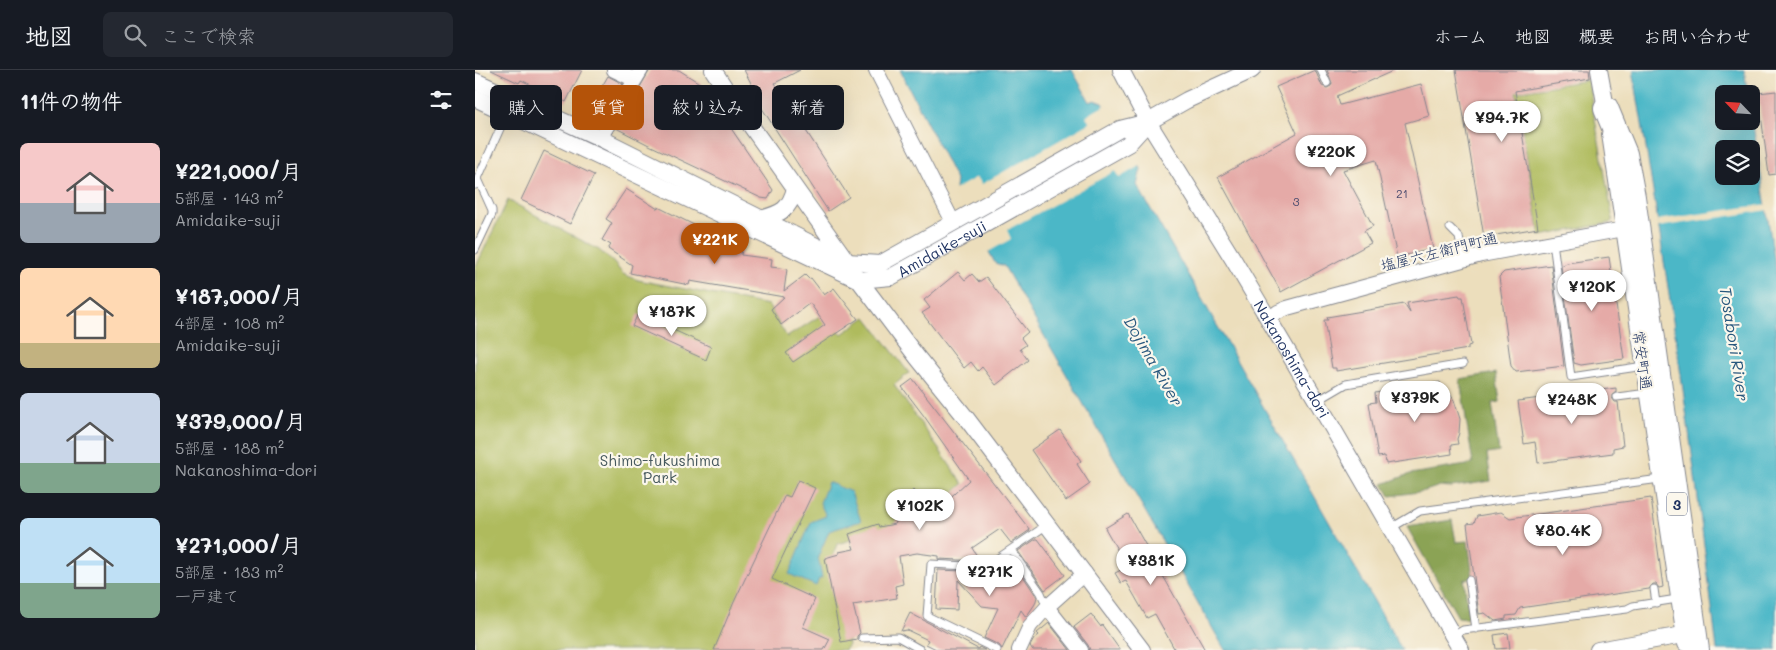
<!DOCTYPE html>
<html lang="ja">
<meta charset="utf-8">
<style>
:root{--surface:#171b24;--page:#242831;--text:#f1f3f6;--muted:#9ea1a6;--line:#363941;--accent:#b45309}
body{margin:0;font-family:Mali,"Klee One",sans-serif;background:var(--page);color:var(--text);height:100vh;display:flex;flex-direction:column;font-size:19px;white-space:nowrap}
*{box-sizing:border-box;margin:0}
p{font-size:16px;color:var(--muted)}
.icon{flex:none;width:28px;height:28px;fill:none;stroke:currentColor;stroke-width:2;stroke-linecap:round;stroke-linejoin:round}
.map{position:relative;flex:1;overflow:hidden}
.details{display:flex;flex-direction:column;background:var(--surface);width:475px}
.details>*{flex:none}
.banner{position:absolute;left:15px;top:15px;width:475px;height:45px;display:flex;gap:10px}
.needle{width:32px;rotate:295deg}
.tools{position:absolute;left:1240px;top:15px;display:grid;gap:10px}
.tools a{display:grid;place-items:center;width:45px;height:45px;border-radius:8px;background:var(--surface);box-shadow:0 5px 20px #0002;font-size:25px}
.price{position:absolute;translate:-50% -42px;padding:0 11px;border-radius:18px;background:#fff;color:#222;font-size:16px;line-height:32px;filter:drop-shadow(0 1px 2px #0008)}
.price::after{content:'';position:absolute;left:50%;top:30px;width:15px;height:11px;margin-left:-8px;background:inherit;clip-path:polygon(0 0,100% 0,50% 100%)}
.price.current{background:var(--accent);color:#fff}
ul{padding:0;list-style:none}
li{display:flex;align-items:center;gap:15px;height:125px;padding:0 20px}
li span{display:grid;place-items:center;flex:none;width:140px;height:100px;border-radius:8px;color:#555}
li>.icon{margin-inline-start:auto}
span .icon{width:60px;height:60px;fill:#fffc;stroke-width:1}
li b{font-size:21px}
h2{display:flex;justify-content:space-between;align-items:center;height:60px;padding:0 20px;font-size:21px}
.tag{padding:0 18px;border-radius:8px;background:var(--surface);box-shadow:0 5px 20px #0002;font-size:18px;line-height:45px}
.tag.current{background:var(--accent);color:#fff}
header{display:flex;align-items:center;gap:30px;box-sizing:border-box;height:70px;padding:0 25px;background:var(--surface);border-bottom:1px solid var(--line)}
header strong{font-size:24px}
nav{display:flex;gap:28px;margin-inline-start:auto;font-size:18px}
.search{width:350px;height:45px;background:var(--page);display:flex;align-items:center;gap:12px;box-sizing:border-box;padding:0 18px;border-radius:8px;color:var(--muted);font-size:19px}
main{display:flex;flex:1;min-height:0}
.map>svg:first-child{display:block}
.green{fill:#afbb5d;stroke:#65755e}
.forest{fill:#8ba354;stroke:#536959}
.water{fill:#4bb7c7;stroke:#337392;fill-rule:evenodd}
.pier{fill:#ecdebc}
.building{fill:#e5aaa7}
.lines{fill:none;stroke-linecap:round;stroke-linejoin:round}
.service-casing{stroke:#84868d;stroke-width:9}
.minor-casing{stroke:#84868d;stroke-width:16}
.tertiary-casing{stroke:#84868d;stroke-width:18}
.motorway-casing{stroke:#84868d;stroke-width:26}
.service{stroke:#fff;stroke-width:7}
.minor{stroke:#fff;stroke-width:14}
.tertiary{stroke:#fff;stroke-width:16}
.motorway{stroke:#fff;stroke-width:24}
.labels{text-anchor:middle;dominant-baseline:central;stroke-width:4.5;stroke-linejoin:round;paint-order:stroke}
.number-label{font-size:12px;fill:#4e4e70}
.shield{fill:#fbf7ec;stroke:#5e6b89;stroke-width:1}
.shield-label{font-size:14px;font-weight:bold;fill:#1b2f5e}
.street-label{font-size:15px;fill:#1b2f5e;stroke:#fbf7ec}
.park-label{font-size:15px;fill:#47595e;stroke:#fbf7ec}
.water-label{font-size:16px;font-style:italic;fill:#29587e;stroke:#fbf7ec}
</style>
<header>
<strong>地図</strong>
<div class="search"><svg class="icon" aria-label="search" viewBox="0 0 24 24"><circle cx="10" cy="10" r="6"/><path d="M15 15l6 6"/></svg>ここで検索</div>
<nav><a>ホーム</a><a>地図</a><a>概要</a><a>お問い合わせ</a></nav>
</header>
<main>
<section class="details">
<h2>11件の物件<svg class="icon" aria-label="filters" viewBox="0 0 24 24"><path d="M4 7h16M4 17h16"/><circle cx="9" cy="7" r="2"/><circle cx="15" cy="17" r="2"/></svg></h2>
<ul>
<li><span style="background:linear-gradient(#f6c9c9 60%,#9aa5b1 0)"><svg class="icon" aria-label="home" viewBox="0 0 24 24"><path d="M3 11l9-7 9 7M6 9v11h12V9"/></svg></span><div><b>¥221,000/月</b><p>5部屋 · 143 m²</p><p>Amidaike-suji</p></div></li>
<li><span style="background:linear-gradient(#ffd9b3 75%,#c2b280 0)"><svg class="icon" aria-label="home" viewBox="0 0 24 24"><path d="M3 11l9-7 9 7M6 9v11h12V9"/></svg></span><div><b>¥187,000/月</b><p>4部屋 · 108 m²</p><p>Amidaike-suji</p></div></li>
<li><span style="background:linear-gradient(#c9d6e8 70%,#7fa58c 0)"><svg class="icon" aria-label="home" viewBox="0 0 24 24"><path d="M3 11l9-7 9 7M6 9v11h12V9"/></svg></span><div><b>¥379,000/月</b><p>5部屋 · 188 m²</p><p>Nakanoshima-dori</p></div></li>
<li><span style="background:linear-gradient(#bfe0f5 65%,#7fa58c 0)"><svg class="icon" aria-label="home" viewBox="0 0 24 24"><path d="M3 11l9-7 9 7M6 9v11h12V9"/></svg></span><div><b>¥271,000/月</b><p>5部屋 · 183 m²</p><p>一戸建て</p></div></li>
</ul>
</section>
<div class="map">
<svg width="1301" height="580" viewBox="0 0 1301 580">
<rect width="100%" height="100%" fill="#fbf7ec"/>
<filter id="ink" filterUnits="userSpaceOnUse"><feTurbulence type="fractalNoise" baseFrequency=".02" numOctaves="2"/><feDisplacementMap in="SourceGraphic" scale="10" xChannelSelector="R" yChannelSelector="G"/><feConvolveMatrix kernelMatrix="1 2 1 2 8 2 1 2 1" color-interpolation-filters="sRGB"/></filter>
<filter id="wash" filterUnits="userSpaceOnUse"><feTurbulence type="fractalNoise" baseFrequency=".0096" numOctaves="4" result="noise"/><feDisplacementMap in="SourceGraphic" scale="20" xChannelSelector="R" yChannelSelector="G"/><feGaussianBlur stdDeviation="1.12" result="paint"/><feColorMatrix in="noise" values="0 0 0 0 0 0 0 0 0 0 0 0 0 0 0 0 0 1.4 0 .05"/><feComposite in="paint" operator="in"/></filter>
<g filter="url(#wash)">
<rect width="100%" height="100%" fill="#ecdebc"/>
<!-- green -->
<path class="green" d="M 1113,10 L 1138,150 L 1135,153 L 1065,166 L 1041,22 Z
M 33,130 L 124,180 L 138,192 L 148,204 L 163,210 L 293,235 L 312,267 L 348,244 L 367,264 L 391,247 L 434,303 L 419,315 L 488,414 L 456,443 L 440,421 L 420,457 L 362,474 L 356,491 L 374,575 L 370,580 L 0,580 L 0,198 Z"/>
<!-- forest -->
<path class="forest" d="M 1021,303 L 1025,332 L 1017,333 L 1024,382 L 1012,384 L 1016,411 L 976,417 L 965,416 L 950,421 L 915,426 L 908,414 L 935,404 L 998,394 L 985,309 Z
M 977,450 L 981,472 L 993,471 L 998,508 L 989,510 L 994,545 L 991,548 L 983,547 L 932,457 Z"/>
<!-- water -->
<path class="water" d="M 425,0 L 597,0 L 615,32 L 620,30 L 628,33 L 666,99 L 662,115 L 927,580 L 750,580 L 529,196 L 520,193 L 480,119 L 481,110 Z
M 1158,0 L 1269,0 L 1273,24 L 1249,24 L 1249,51 L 1276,51 L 1276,43 L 1301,200 L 1301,580 L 1242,580 C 1219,386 1191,193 1158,0 ZM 1249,79 L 1276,79 L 1276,106 L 1249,106 Z
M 353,412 L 376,422 L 386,451 L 354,461 L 343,487 L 347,508 L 344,509 L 341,516 L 314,504 L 336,452 L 351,446 L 345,433 Z"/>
<!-- pier -->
<path class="pier" d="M 632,34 L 637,46 L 666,95 L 644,108 L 640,101 L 532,160 L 536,169 L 513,182 L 479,120 L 502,107 L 507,114 L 615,53 L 611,46 Z
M 1293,134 L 1294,140 L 1183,157 L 1182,150 Z"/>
<g id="blocks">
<!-- building -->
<path class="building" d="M 16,0 L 107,0 L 91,32 L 46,10 L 44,13 Z
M 175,0 L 204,0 L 226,14 L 253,50 L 251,51 L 298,120 L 293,129 L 286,128 L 172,74 L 141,58 Z
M 269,0 L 325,0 L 300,13 L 374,127 L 353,141 L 283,32 L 285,30 Z
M 840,0 L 847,16 L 852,18 L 856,16 L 857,13 L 852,0 L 920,0 L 862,26 L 865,35 L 946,14 L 954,46 L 930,53 L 958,179 L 922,187 L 901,90 L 868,100 L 898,156 L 889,161 L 896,173 L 806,222 L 743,107 L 822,63 L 801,17 Z
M 981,0 L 1114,0 L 1115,8 L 1040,21 L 1063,158 L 1009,167 Z
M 133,6 L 148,14 L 124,52 L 111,44 Z
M 1301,21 L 1301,104 L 1294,105 L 1283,23 Z
M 69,81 L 119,105 L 95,154 L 46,130 Z
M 151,119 L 183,139 L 183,137 L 247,169 L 254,170 L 253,173 L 261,174 L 261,177 L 267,178 L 266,185 L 297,189 L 296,197 L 312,199 L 309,221 L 330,205 L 334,209 L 336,208 L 349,225 L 359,218 L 383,249 L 318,292 L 311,283 L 350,255 L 335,233 L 306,255 L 296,239 L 309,227 L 215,211 L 214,215 L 155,203 L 157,195 L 133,179 L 136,175 L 127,170 L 137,153 L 131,149 Z
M 1134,187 L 1149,289 L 1106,295 L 1099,293 L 1086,196 L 1092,193 Z
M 1076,195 L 1089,296 L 1041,302 L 1036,296 L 1024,207 L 1029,202 Z
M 483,202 L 490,210 L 497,204 L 504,212 L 511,207 L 553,262 L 546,268 L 551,275 L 545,279 L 553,290 L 521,315 L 507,297 L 503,301 L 496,292 L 489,298 L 447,243 L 455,238 L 449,230 Z
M 984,225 L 985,227 L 988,227 L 996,275 L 993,276 L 993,279 L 861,301 L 861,298 L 857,298 L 849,250 L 853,250 L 852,247 L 929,234 L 935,243 L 932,233 Z
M 163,244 L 236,277 L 231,290 L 157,256 Z
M 438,309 L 555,460 L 536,473 L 525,459 L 497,478 L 505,491 L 464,489 L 464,486 L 442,483 L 424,486 L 428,514 L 420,516 L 422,528 L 378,535 L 385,563 L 382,566 L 382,569 L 366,572 L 350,488 L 364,484 L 364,482 L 379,479 L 374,464 L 403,454 L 404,457 L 420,454 L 438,420 L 449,436 L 452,449 L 494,410 L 449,346 L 427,317 Z
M 965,312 L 967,321 L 972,320 L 979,330 L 985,349 L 984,363 L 982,369 L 983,374 L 976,375 L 977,384 L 911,394 L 910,386 L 903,387 L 894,333 L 901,332 L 900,323 Z
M 1141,318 L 1141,322 L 1137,325 L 1137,328 L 1140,332 L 1143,332 L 1148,376 L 1138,378 L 1138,383 L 1063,393 L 1060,372 L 1049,374 L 1043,331 Z
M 585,360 L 606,391 L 602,394 L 615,414 L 591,431 L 556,380 Z
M 323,410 L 340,418 L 297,509 L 340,529 L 328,557 L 355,569 L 349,580 L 239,580 L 259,532 L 310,425 L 315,427 Z
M 1176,428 L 1188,517 L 1184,518 L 1181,514 L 1178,514 L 1174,519 L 1045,538 L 1041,545 L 1031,546 L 1031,549 L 1020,551 L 1010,543 L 1004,544 L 992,454 L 999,453 L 1002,446 L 1026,442 L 1035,448 Z
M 653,444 L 730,580 L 700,580 L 680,544 L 672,548 L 651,511 L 646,513 L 640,503 L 652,497 L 630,458 Z
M 561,469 L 563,469 L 590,505 L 570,520 L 543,481 Z
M 540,494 L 562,527 L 560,534 L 551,547 L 546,540 L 527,579 L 524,575 L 509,568 L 523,538 L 507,536 L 483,510 L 482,540 L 461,539 L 463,500 L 512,502 L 517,510 Z
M 435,543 L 503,579 L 504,577 L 510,580 L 463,580 L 451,574 L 453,570 L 432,560 L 426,561 Z
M 616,544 L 626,557 L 627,555 L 645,580 L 615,580 L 613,575 L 599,557 Z
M 574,553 L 595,580 L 558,580 L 555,576 L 559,569 L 564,565 L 562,563 Z
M 1033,563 L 1035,578 L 1021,579 L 1019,565 Z"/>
</g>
</g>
<g filter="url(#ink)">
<use href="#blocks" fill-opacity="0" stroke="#84868d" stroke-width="1"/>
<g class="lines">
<defs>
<path id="service" d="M 846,0 L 852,13
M 0,115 L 32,43
M 975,158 L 984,167 L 988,189
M 1078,172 L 1096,307 L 1169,296
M 0,180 L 17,144 L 17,140 L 3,109
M 1142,327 L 1173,323
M 842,331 L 871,314 L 988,294
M 916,458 L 945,441 L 1185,409
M 536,480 L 566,523 L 572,537
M 994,510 L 1001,559
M 1179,519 L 1181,533
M 978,566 L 988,560 L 1152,539 L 1158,536 L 1202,529
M 387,568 L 423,567 L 446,580
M 522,580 L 452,546 L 456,494 L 510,497 L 572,455"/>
<path id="minor" d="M 139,0 L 160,10 L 166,0
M 401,0 L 478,152
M 1134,64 L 1210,574
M 125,68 L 160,10
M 793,249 L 803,242 L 812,238 L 1006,185 L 1149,159
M 572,537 L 606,580
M 544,580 L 555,556 L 572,537 L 610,503"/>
<g id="tertiary">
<path d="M 238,0 L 259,32 L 371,190"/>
<path id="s1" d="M 646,0 L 673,52 L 758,189 L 842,331 L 986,580"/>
<path d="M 1124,0 L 1131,38"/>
<path d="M 0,11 L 125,68 L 365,188"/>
<path id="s2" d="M 0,28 L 384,210 L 416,207 L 653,74 L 673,52"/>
<path d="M 286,149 C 307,143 314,140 320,119"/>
<path d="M 357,184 L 384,210 L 442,287 L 492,349 L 667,580"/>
<path d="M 372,192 L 405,194 L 645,59 L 673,52 L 712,30 L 777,0"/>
<path d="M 1123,580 L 1208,565"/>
</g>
<path id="motorway" d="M 1131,38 L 1150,84 L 1158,127 L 1222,580"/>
</defs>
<!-- service casing -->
<use href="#service" class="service-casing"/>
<!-- minor casing -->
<use href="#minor" class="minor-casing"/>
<!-- tertiary casing -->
<use href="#tertiary" class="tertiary-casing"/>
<!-- motorway casing -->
<use href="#motorway" class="motorway-casing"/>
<!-- service -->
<use href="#service" class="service"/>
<!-- minor -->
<use href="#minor" class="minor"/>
<!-- tertiary -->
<use href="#tertiary" class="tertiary"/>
<!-- motorway -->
<use href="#motorway" class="motorway"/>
</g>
</g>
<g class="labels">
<!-- number labels -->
<g class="number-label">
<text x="927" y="123">21</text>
<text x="821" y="131">3</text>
</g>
<!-- shield labels -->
<rect class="shield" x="1192" y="422.5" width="20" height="23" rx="4"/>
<g class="shield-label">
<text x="1202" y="434">3</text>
</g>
<!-- street labels -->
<g class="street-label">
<text stroke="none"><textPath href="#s2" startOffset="515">Amidaike-suji</textPath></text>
<text transform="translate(964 181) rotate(-14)">塩屋六左衛門町通</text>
<text stroke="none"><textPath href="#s1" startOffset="336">Nakanoshima-dori</textPath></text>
<text transform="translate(1168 290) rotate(82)">常安町通</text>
</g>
<!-- park labels -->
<g class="park-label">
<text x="185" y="390">Shimo-fukushima<tspan x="185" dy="17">Park</tspan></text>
</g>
<!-- water labels -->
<g class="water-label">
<text transform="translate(1260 274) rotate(81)">Tosabori River</text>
<text transform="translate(679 291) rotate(60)">Dojima River</text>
</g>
</g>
</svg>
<div class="tools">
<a><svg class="needle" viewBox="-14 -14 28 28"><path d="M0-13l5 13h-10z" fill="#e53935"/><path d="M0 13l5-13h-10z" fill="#9ea1a6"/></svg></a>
<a><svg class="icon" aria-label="layers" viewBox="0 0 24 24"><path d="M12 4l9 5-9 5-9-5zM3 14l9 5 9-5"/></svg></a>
</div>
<b class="price" style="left:1027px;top:73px">¥94.7K</b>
<b class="price" style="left:856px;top:107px">¥220K</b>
<b class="price current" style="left:240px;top:195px">¥221K</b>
<b class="price" style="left:1117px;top:242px">¥120K</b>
<b class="price" style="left:197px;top:267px">¥187K</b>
<b class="price" style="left:940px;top:353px">¥379K</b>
<b class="price" style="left:1097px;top:355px">¥248K</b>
<b class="price" style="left:445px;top:461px">¥102K</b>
<b class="price" style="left:1088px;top:486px">¥80.4K</b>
<b class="price" style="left:676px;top:516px">¥381K</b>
<b class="price" style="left:515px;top:527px">¥271K</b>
<div class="banner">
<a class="tag">購入</a>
<a class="tag current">賃貸</a>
<a class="tag">絞り込み</a>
<a class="tag">新着</a>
</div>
</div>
</main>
